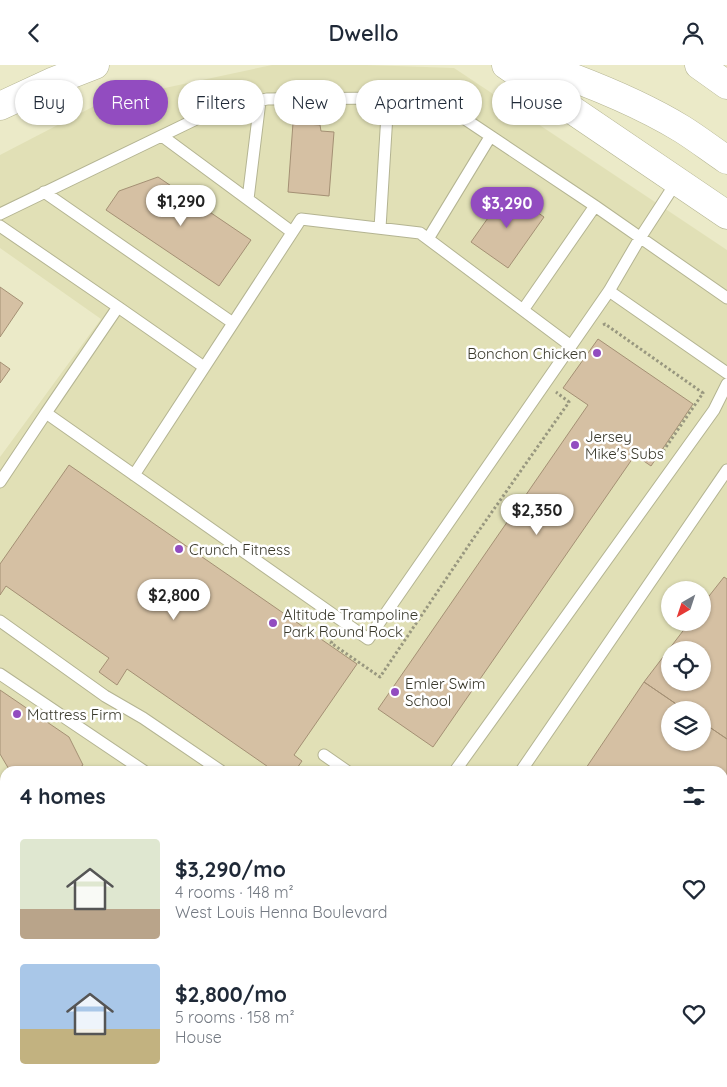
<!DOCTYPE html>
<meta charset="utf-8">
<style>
:root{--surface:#fff;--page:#f2f2f3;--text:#1f2937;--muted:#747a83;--accent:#924cc0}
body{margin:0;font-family:Quicksand,sans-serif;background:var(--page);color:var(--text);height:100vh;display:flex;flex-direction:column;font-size:19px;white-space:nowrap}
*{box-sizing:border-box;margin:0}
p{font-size:16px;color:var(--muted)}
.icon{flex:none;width:28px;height:28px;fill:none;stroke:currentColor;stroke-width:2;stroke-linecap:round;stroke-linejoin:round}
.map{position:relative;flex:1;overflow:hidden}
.side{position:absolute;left:0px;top:701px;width:728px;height:321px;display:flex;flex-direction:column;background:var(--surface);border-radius:15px 15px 0 0;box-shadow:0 1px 4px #0004}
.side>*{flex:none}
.top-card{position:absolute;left:15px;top:15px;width:698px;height:45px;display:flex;gap:10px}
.needle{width:32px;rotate:219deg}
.controls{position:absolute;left:661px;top:516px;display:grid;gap:10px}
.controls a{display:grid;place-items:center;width:50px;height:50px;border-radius:50%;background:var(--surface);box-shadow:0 1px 4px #0004;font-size:25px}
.price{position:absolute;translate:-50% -42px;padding:0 11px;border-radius:18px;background:#fff;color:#222;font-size:16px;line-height:32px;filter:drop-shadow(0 1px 2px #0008)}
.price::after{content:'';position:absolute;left:50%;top:30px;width:15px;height:11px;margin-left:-8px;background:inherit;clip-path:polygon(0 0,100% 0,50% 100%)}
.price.on{background:var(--accent);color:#fff}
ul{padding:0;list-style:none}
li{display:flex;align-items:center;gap:15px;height:125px;padding:0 20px}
li span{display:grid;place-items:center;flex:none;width:140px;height:100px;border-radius:5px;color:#555}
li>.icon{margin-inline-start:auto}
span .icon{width:60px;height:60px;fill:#fffc;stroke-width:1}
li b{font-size:21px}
h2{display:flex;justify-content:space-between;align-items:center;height:60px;padding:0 20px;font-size:21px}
.chip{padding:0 18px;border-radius:22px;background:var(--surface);box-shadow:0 1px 4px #0004;font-size:18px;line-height:45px}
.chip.on{background:var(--accent);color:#fff}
header{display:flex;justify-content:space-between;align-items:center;height:65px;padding:0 20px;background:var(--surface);font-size:22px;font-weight:600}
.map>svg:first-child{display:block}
.built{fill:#e1e0b6;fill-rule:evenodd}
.building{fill:#d5c0a3;stroke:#a49074;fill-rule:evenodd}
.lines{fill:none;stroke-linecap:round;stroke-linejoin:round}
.service-casing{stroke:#b4b492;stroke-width:13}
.minor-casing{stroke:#b4b492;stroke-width:24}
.secondary-casing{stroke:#b4b492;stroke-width:29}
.motorway-casing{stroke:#b4b492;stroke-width:29}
.path{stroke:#98977f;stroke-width:3;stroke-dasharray:2.5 2.5;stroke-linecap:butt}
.service{stroke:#fff;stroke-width:11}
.minor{stroke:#fff;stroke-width:22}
.secondary{stroke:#fff;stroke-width:28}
.motorway{stroke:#fff;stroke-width:28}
.poi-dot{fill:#924cc0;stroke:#fff;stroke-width:2}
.labels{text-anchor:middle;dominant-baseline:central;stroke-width:5;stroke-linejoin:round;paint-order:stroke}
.poi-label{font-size:15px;fill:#39382b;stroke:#fff;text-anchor:start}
</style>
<header><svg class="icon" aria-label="back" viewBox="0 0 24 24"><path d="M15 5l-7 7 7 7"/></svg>Dwello<svg class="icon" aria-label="person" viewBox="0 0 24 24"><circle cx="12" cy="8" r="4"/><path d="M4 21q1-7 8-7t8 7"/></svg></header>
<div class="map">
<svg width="727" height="1022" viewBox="0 0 727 1022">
<rect width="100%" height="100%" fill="#ebeac8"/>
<!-- built -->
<path class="built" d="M 272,0 L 366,0 L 454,3 L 727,185 L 727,1022 L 0,1022 L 0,392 L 101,254 L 0,183 L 0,90 L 104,36 ZM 670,525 L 702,525 L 702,558 L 670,558 ZM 670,585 L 702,585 L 702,618 L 670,618 ZM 670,645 L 702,645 L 702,678 L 670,678 ZM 5,706 L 722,706 L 722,1018 L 5,1018 Z"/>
<!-- building -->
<path class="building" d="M 293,58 L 320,60 L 321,66 L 334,67 L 329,131 L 288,127 Z
M 158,112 L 251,175 L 219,221 L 106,145 L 119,126 Z
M 507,126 L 544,152 L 508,203 L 471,177 Z
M 0,222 L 23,238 L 0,272 Z
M 598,274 L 693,339 L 651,401 L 635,390 L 433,682 L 378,644 L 588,340 L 563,323 Z
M 0,297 L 10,304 L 0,318 Z
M 69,400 L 357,599 L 294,690 L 302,696 L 295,706 L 274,706 L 127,604 L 117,620 L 99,607 L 109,593 L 6,521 L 0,530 L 0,499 Z
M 724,512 L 727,514 L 727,674 L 702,657 L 702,645 L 685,645 L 644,617 L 689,558 L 702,558 L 702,540 ZM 670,585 L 702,585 L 702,618 L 670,618 Z
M 644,617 L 685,645 L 670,645 L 670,678 L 702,678 L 702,657 L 727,674 L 727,828 L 722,825 L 722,706 L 584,706 Z
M 0,625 L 69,672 L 83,700 L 75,706 L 10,706 L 0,689 Z
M 101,1018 L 145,1018 L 151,1022 L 98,1022 Z
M 385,1018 L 472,1018 L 478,1022 L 382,1022 Z
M 472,1018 L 570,1018 L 567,1022 L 478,1022 Z"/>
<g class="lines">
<defs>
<path id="service" d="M 162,71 L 292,167
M 44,127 L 233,258
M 248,134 L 260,36
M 0,149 L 215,45 L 267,34 L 388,33 L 453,46 L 595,141 L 727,233
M 0,161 L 118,242 L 46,348 L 368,574 L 609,226 L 640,173 L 677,116
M 380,163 L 388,33
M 428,174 L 490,72
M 609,226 L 727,308
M 118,242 L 204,302
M 523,245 L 595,141
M 134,410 L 301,154 L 420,168 L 571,281
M 0,417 L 46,348
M 0,556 L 105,631 L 143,653 L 221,706
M 0,609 L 144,706
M 324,690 L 347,706
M 455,706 L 714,345 L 727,319
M 521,706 L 727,405
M 722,863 L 727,857
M 0,941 L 5,944
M 0,995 L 5,1010
M 722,1004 L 727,1007
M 67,1022 L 70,1018
M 326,1022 L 329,1018
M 609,1022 L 612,1018"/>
<path id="minor" d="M 0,856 L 5,860
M 229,1018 L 235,1022"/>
<path id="secondary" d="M 506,0 L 727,150"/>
<path id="motorway" d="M 538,0 C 587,17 638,37 682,64 C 698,74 712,85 727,95
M 699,0 L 727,20
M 0,41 L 54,16 L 95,0"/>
</defs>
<!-- service casing -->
<use href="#service" class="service-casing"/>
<!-- minor casing -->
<use href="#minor" class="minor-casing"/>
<!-- secondary casing -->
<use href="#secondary" class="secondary-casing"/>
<!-- motorway casing -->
<use href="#motorway" class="motorway-casing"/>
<!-- path -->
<path class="path" d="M 603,260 L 605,259 L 703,328 L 664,385
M 333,569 L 336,571 L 331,578 L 380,612 L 473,474 L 569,337 L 556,327"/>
<!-- service -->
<use href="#service" class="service"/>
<!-- minor -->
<use href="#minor" class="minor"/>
<!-- secondary -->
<use href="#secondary" class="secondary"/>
<!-- motorway -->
<use href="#motorway" class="motorway"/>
</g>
<!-- markers -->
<g class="poi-dot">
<circle cx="597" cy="288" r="5"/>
<circle cx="575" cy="380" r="5"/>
<circle cx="179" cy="484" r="5"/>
<circle cx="273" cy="558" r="5"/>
<circle cx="395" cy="627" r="5"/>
<circle cx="17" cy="649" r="5"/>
</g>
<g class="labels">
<!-- poi labels -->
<g class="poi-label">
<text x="587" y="288" text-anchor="end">Bonchon Chicken</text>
<text x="585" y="371">Jersey<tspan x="585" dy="17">Mike's Subs</tspan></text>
<text x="189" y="484">Crunch Fitness</text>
<text x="283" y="549">Altitude Trampoline<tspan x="283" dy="17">Park Round Rock</tspan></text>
<text x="405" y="618">Emler Swim<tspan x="405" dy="17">School</tspan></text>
<text x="27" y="649">Mattress Firm</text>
</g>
</g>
</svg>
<div class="controls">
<a><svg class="needle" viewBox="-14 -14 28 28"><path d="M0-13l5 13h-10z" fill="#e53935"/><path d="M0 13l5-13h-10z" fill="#747a83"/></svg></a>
<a><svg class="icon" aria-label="locate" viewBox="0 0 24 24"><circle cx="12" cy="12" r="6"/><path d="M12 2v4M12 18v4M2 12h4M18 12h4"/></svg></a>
<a><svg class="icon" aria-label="layers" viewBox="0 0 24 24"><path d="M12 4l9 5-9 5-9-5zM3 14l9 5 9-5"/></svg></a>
</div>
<b class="price" style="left:181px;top:162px">$1,290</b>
<b class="price on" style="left:507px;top:164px">$3,290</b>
<b class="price" style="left:537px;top:471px">$2,350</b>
<b class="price" style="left:174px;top:556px">$2,800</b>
<div class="top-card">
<a class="chip">Buy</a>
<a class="chip on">Rent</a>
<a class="chip">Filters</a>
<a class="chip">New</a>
<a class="chip">Apartment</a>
<a class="chip">House</a>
</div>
<section class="side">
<h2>4 homes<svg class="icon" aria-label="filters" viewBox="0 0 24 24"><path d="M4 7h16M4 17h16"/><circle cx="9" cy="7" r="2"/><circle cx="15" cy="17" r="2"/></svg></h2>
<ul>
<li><span style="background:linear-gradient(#dfe7d0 70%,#b9a48a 0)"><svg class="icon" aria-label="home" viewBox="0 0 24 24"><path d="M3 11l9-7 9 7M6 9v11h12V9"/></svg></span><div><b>$3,290/mo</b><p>4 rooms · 148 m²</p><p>West Louis Henna Boulevard</p></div><svg class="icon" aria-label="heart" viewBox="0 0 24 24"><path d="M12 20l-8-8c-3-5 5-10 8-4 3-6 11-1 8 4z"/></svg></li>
<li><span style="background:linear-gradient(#a9c7e8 65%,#c2b280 0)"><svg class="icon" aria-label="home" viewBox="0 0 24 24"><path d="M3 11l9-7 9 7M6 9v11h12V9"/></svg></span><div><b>$2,800/mo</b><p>5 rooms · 158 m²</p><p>House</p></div><svg class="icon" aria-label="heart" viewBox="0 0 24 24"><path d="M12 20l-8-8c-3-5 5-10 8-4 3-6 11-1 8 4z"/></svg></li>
</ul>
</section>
</div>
